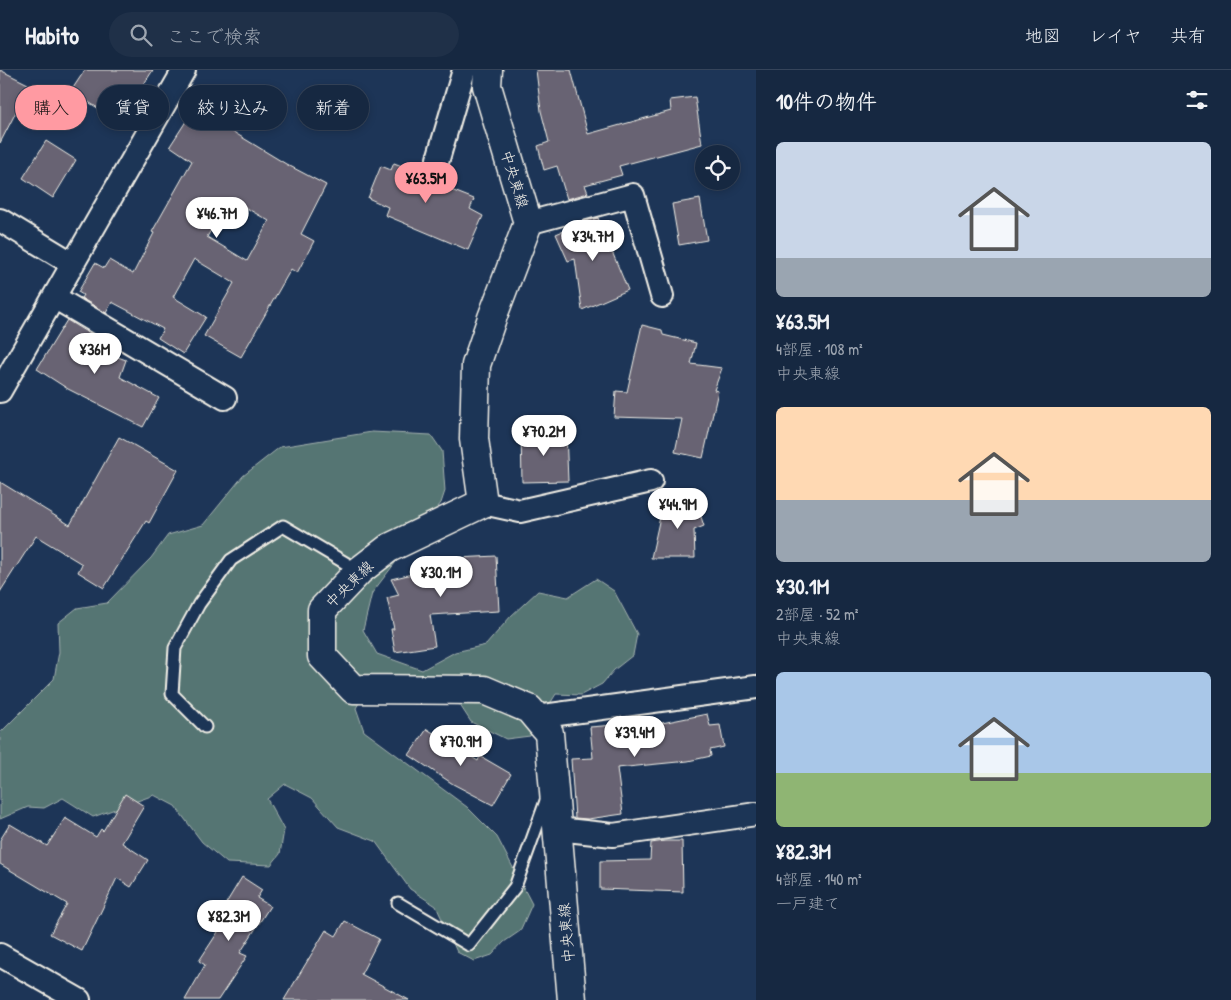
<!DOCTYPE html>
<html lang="ja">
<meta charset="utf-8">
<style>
:root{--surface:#162841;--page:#1f3048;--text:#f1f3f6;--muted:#9ea6b1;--line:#35445a;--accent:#ff9aa2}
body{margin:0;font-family:"Patrick Hand","Klee One",sans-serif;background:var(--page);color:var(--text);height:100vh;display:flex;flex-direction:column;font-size:19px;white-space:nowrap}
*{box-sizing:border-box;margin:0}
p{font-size:16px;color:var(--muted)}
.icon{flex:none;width:28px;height:28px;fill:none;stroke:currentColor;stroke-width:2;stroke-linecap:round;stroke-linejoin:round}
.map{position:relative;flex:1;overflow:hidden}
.sheet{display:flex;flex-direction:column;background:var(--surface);width:475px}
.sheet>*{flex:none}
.guide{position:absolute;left:15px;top:15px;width:475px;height:45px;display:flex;gap:10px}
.tools{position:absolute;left:695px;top:75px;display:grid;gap:10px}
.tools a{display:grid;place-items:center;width:45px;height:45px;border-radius:50%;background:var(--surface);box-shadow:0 2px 8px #0003,0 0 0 1px var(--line);font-size:25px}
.price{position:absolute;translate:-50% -42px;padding:0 11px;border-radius:18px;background:#fff;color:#222;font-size:16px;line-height:32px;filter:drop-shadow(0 1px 2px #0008)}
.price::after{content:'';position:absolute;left:50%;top:30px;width:15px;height:11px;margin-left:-8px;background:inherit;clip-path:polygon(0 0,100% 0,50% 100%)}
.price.current{background:var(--accent);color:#111}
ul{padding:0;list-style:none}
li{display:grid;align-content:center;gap:10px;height:265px;padding:0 20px}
li span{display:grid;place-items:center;height:155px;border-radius:8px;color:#555}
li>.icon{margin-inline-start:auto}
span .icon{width:90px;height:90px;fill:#fffc;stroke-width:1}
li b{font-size:21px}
h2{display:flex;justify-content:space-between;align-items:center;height:60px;padding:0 20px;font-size:21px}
.chip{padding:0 18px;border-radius:22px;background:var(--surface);box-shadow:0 2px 8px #0003,0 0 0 1px var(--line);font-size:18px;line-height:45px}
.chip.current{background:var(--accent);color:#111}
header{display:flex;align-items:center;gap:30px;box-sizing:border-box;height:70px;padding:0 25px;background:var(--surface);border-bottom:1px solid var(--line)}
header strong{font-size:24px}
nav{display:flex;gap:28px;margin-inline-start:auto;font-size:18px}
.search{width:350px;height:45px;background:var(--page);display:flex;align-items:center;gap:12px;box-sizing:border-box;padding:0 18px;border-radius:28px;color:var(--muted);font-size:19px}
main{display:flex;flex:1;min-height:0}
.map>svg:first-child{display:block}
.green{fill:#547473;stroke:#a4b2ae}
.building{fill:#676373;stroke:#f4f1e8;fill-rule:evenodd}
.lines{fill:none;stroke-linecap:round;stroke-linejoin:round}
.lane-casing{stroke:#f4f1e8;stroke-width:15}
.street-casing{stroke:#f4f1e8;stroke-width:26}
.secondary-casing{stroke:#f4f1e8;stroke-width:31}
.lane{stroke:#1d3557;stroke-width:11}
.street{stroke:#1d3557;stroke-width:22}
.secondary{stroke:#1d3557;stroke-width:28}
.labels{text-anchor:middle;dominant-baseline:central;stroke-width:4;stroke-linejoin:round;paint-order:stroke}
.street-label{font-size:15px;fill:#f4f1e8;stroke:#1d3557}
</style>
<header>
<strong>Habito</strong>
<div class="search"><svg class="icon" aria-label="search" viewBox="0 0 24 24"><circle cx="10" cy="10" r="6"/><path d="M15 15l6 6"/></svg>ここで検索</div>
<nav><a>地図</a><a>レイヤ</a><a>共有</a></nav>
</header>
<main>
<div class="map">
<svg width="756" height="930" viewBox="0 0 756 930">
<rect width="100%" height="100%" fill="#1d3557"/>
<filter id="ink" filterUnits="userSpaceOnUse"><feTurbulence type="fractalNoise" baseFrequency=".02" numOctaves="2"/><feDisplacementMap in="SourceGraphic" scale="10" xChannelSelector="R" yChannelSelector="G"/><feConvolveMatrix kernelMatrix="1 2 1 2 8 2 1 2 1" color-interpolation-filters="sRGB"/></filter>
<g filter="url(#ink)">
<!-- green -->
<path class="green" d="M 372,362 L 431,365 L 442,381 L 445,421 L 441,433 L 372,523 L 363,560 L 377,584 L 422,600 L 455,582 L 486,575 L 511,546 L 538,521 L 568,527 L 596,509 L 614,521 L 637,564 L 633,585 L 614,600 L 602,614 L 581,625 L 556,624 L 530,666 L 506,669 L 471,652 L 441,606 L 375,607 L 356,638 L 364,661 L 467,737 L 497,767 L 532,834 L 520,861 L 504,872 L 492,885 L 474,891 L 457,882 L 436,836 L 410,819 L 375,771 L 338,757 L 312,728 L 285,714 L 267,729 L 284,760 L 280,784 L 271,795 L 227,793 L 202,772 L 175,736 L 154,725 L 93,747 L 63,728 L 44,738 L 28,737 L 0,749 L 0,663 L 54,609 L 59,582 L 58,553 L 77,538 L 107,533 L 151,488 L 168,465 L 203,455 L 243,406 L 280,377 Z"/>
<!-- building -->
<path class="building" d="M 0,0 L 30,15 L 0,73 Z
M 85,0 L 153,0 L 133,31 L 136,33 L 123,54 L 71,21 Z
M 536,0 L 571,0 L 588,64 L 671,41 L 670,30 L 695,27 L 702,74 L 619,96 L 622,105 L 585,115 L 588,123 L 567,129 L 557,96 L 544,100 L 538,76 L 549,72 L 541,41 Z
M 194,39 L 224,59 L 225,57 L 286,94 L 326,115 L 301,164 L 314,171 L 297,203 L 291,199 L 241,287 L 204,266 L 234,213 L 194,189 L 173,227 L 206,247 L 183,284 L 158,268 L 163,259 L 112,232 L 106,243 L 81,228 L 83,225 L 78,222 L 95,193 L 104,198 L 109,190 L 133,204 L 154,163 L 152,162 L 192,91 L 170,76 ZM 229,128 L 269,151 L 247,191 L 207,167 Z
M 46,71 L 76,90 L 53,128 L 23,108 Z
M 394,93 L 421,103 L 423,98 L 445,107 L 441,116 L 474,129 L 470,139 L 483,146 L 468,180 L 385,145 L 388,137 L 368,128 L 381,96 L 391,100 Z
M 700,129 L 707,170 L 679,175 L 672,134 Z
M 598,148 L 628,220 L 582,240 L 575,189 L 568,191 L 556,164 L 575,156 L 574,154 Z
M 67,250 L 93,266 L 88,276 L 126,290 L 120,307 L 159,328 L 143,357 L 68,319 L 37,299 Z
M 642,255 L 662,260 L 663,265 L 696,273 L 691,294 L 722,298 L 714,320 L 718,321 L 703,388 L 675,382 L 682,349 L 614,347 L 616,321 L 627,322 Z
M 566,362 L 568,411 L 522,412 L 521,363 Z
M 119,367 L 178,400 L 149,453 L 146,451 L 104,518 L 78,502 L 82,494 L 36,466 L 0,522 L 0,412 L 70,455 Z
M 693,423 L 704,456 L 694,460 L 695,488 L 651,488 L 662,438 Z
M 496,486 L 499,541 L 430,545 L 435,576 L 395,582 L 391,559 L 394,559 L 387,528 L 399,525 L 391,509 L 425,501 L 439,489 Z
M 707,644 L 710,656 L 720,655 L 724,677 L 710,680 L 711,686 L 688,691 L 617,698 L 623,744 L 588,749 L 575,748 L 571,689 L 593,688 L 590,657 L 652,652 L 652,655 Z
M 427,659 L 478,691 L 480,686 L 511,704 L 493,735 L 453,714 L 409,685 Z
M 125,724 L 144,736 L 122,773 L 148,790 L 131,817 L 117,808 L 82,881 L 50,864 L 67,834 L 0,794 L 0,770 L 10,754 L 47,776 L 65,748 L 96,767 L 101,759 L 103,761 Z
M 665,771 L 682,771 L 683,822 L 600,819 L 600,791 L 650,790 L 651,773 Z
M 242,807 L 262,820 L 257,828 L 270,836 L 240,883 L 247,886 L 218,930 L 185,930 L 205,895 L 199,891 L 218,862 L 211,858 Z
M 345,851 L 379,869 L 361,904 L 409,930 L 284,930 L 326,860 L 336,866 Z"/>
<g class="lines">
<defs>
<path id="lane" d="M 205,657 L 172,624 L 175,578 L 199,534 L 231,490 L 283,456 L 359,501
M 398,833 L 469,875 L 515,817 L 547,728"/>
<path id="street" d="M 438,89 L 464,0
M 0,150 L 73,194
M 528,153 L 633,125 L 662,226
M 54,227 L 225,328
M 0,321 L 184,0
M 483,433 L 520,441 L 651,411
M 536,647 L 756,617
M 557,759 L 613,765 L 756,744
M 0,885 L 79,930"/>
<path id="secondary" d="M 488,0 L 487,16 L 528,153 L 492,248 L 476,295 L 474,369 L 483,433 L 389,478 L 359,501 L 322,540 L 322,586 L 353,619 L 484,620 L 529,639 L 549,663 L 572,930"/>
</defs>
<!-- lane casing -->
<use href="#lane" class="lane-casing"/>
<!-- street casing -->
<use href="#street" class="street-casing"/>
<!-- secondary casing -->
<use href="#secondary" class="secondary-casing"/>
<!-- lane -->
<use href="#lane" class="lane"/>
<!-- street -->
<use href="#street" class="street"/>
<!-- secondary -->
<use href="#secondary" class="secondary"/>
</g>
</g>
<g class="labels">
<!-- street labels -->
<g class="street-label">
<text transform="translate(515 109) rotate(73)">中央東線</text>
<text transform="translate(349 514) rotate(-44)">中央東線</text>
<text transform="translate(566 863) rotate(-95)">中央東線</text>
</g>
</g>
</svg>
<div class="tools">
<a><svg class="icon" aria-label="locate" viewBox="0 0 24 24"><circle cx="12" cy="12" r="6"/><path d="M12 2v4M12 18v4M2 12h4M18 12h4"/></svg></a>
</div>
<b class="price current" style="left:426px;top:134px">¥63.5M</b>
<b class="price" style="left:217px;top:169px">¥46.7M</b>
<b class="price" style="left:593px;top:192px">¥34.7M</b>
<b class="price" style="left:95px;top:305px">¥36M</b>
<b class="price" style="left:544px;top:387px">¥70.2M</b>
<b class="price" style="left:678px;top:460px">¥44.9M</b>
<b class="price" style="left:441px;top:528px">¥30.1M</b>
<b class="price" style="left:635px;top:688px">¥39.4M</b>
<b class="price" style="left:461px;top:697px">¥70.9M</b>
<b class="price" style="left:229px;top:872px">¥82.3M</b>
<div class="guide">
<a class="chip current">購入</a>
<a class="chip">賃貸</a>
<a class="chip">絞り込み</a>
<a class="chip">新着</a>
</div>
</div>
<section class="sheet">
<h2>10件の物件<svg class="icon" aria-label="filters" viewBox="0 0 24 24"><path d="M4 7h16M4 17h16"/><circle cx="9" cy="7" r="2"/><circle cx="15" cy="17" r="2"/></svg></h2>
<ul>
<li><span style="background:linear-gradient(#c9d6e8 75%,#9aa5b1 0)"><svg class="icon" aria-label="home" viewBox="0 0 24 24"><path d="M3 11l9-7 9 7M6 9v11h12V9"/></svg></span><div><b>¥63.5M</b><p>4部屋 · 108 m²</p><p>中央東線</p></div></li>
<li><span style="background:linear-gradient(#ffd9b3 60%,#9aa5b1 0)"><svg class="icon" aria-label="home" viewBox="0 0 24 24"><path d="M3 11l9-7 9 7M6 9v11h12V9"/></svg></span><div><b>¥30.1M</b><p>2部屋 · 52 m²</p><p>中央東線</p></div></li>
<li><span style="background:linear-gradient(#a9c7e8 65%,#8fb573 0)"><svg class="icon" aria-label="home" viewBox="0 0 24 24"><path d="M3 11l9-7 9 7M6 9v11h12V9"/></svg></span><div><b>¥82.3M</b><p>4部屋 · 140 m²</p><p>一戸建て</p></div></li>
</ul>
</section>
</main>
